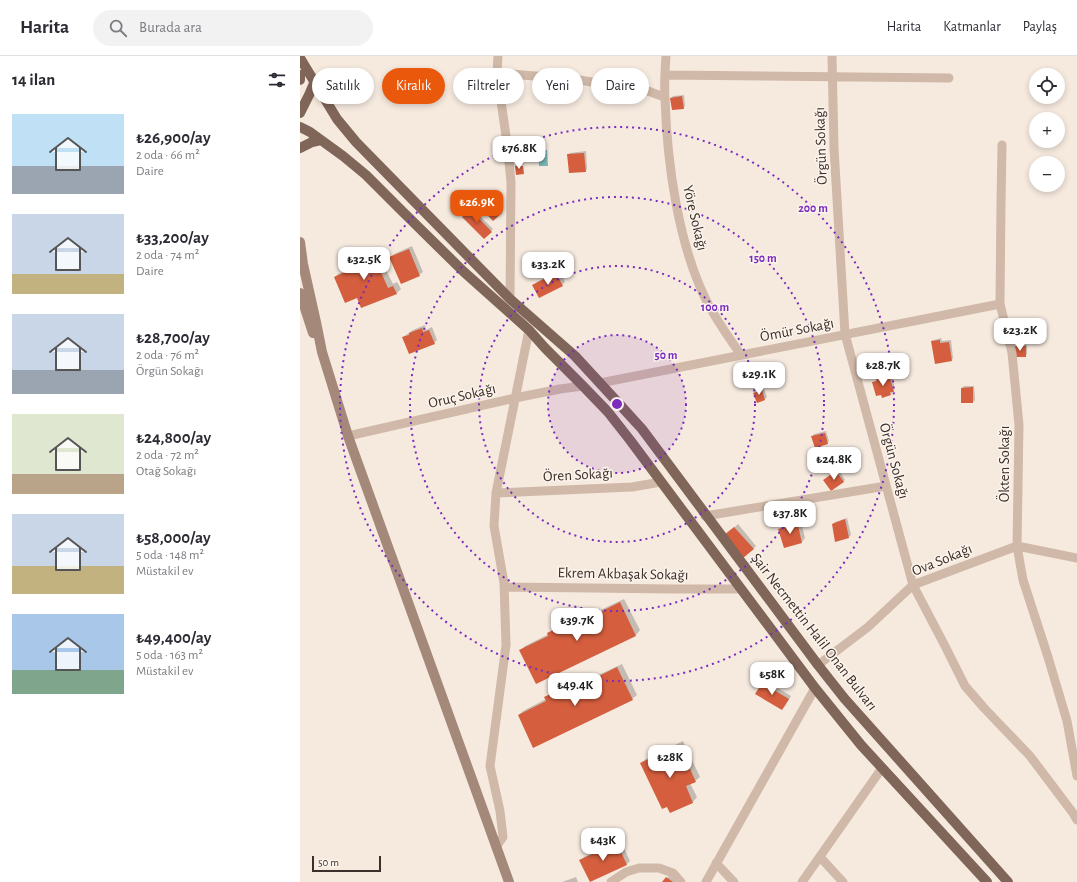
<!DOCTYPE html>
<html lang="tr">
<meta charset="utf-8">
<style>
:root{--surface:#fff;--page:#f2f2f3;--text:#2b2b33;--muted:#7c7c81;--line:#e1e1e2;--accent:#ea580c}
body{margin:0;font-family:"Alegreya Sans",sans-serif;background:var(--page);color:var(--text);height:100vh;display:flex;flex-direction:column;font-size:15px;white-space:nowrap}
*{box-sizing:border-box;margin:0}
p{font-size:13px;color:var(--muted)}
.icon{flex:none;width:22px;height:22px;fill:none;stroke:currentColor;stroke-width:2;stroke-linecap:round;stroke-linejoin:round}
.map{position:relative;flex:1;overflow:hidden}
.drawer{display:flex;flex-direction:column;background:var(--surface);width:300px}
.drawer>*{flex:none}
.guide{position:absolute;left:12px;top:12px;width:380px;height:36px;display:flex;gap:8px}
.controls{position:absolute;left:729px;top:12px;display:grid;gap:8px}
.controls a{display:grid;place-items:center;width:36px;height:36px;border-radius:50%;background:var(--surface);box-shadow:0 2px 6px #0003;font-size:20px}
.scale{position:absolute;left:12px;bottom:10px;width:69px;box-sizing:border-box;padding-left:4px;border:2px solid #3c2f29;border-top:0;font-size:11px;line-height:14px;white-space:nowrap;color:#3c2f29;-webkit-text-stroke:3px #fcf4ec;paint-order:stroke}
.price{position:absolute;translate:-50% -34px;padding:0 9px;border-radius:8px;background:#fff;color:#222;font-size:13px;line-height:26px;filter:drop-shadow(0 1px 2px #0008)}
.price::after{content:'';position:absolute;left:50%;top:24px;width:12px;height:9px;margin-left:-6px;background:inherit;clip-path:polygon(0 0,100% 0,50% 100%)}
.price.current{background:var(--accent);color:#fff}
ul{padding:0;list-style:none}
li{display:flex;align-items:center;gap:12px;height:100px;padding:0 12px}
li span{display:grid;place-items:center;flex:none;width:112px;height:80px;border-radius:0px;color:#555}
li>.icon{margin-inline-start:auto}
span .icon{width:48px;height:48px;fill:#fffc;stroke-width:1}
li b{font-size:17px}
h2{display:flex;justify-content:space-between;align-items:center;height:48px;padding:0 12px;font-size:17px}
.chip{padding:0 14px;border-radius:18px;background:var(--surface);box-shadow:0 2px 6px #0003;font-size:14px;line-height:36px}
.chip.current{background:var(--accent);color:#fff}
header{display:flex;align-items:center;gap:24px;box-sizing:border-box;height:56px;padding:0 20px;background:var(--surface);border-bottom:1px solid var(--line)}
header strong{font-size:19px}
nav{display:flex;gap:22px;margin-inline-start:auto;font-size:14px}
.search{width:280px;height:36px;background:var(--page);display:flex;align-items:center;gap:10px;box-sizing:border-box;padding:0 14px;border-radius:22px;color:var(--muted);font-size:15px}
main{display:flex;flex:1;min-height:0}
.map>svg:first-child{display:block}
.water{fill:#7ab6b7}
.shadow{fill:#0003}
.building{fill:#d45e3e}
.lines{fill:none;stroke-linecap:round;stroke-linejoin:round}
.minor{stroke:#d0b9a8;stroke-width:9}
.secondary{stroke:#a48879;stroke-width:10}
.primary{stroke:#806559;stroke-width:10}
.ring{fill:none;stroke:#7b2cbf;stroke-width:2;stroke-dasharray:2 4}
.labels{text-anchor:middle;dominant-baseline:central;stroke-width:3;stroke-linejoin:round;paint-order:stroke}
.street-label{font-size:15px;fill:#3c2f29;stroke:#fcf4ec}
.centre{fill:#7b2cbf;stroke:#fcf4ec;stroke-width:2}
.ring-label{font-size:12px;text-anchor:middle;font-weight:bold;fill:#7b2cbf;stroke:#fcf4ec;stroke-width:3;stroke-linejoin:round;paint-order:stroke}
</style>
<header>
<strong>Harita</strong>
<div class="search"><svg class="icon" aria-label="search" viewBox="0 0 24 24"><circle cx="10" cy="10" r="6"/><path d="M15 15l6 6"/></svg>Burada ara</div>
<nav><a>Harita</a><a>Katmanlar</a><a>Paylaş</a></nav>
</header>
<main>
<section class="drawer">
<h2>14 ilan<svg class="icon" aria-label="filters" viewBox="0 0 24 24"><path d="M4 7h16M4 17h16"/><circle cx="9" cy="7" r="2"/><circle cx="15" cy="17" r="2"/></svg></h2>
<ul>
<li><span style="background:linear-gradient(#bfe0f5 65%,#9aa5b1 0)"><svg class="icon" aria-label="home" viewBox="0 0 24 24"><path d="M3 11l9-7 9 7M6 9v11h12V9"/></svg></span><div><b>₺26,900/ay</b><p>2 oda · 66 m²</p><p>Daire</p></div></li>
<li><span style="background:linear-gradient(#c9d6e8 75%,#c2b280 0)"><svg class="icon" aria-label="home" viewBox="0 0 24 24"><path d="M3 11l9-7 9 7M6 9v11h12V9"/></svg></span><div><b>₺33,200/ay</b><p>2 oda · 74 m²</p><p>Daire</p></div></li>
<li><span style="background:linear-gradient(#c9d6e8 70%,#9aa5b1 0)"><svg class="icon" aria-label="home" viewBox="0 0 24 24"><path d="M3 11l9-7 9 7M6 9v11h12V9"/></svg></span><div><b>₺28,700/ay</b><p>2 oda · 76 m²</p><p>Örgün Sokağı</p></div></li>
<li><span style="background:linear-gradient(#dfe7d0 75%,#b9a48a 0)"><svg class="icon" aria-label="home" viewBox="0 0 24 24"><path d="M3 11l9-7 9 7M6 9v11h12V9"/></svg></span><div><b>₺24,800/ay</b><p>2 oda · 72 m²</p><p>Otağ Sokağı</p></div></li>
<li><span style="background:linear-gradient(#c9d6e8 65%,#c2b280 0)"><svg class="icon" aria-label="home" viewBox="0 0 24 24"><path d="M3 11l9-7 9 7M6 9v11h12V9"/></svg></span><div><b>₺58,000/ay</b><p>5 oda · 148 m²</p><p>Müstakil ev</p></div></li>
<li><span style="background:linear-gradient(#a9c7e8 70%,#7fa58c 0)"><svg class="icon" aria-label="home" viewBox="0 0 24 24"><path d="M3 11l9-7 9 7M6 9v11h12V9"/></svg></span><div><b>₺49,400/ay</b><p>5 oda · 163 m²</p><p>Müstakil ev</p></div></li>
</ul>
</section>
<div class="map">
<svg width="777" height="826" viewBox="0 0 777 826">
<rect width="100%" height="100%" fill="#f6eadf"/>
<!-- water -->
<path class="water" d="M 238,94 L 247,94 L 248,110 L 239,110 Z"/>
<!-- shadow -->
<path class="shadow" d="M 384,39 L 385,50 L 383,52 L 371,42 L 373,40 Z
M 286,95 L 287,113 L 285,115 L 268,99 L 270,97 Z
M 186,138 L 203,155 L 193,164 L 177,147 Z
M 172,152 L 193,173 L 184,182 L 163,161 Z
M 112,190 L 123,216 L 119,219 L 91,201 L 94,198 Z
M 83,191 L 86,199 L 81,204 L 93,228 L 97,226 L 101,233 L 97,237 L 58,242 L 35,221 L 38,218 L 46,215 L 44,209 L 48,205 Z
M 259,214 L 265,226 L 262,229 L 233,229 L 237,226 Z
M 125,269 L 126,274 L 132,271 L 137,284 L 134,287 L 103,281 L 113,274 Z
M 641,282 L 642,285 L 651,284 L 653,302 L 652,304 L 632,285 L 634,284 Z
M 717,289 L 727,289 L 727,298 L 725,300 L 715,291 Z
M 588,319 L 588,321 L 592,320 L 595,333 L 592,335 L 593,336 L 591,338 L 574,326 L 579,321 Z
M 664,330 L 674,330 L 675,344 L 673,346 L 662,346 L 662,332 Z
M 464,333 L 467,341 L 465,343 L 457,346 L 454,337 L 456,336 Z
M 526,375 L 529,385 L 527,387 L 513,380 L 514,378 Z
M 539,414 L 545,424 L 543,426 L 526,422 Z
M 500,462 L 505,482 L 502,486 L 485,491 L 479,474 L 482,471 L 487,469 L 487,468 L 490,464 Z
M 547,462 L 551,479 L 549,481 L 533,468 L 535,466 Z
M 438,468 L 456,490 L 453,493 L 429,476 Z
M 324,543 L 340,574 L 336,579 L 237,627 L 221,594 L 225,590 L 249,578 L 253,573 L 292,554 L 294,557 Z
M 322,608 L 337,639 L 332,643 L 219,659 L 223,655 L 246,643 L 246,642 L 250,637 L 290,618 L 292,622 Z
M 466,625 L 491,640 L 485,650 L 482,653 L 463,628 Z
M 383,685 L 400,721 L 395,725 L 390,727 L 397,741 L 393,746 L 370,756 L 341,707 L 346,703 Z
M 320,784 L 330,805 L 327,808 L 290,825 L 281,805 L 284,801 Z
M 369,820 L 377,826 L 363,826 Z
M 276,821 L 278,826 L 262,826 Z"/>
<!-- building -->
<path class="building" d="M 382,40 L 384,53 L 372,54 L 370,42 Z
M 284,97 L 286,116 L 269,117 L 267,98 Z
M 215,110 L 223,110 L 224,118 L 216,119 Z
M 184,139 L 202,157 L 193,165 L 176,147 Z
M 170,153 L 192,176 L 184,183 L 162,161 Z
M 109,193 L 120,220 L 101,228 L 89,201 Z
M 79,195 L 82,204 L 77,207 L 88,232 L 93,230 L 97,238 L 61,252 L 57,242 L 45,247 L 34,221 L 45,216 L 43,209 Z
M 256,217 L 263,230 L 239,242 L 232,229 Z
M 122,272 L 123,276 L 129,274 L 135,288 L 109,298 L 102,281 L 109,279 L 109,277 Z
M 640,284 L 640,287 L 649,286 L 652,305 L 635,308 L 631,285 Z
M 714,290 L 726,290 L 726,301 L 714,301 Z
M 586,320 L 587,323 L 590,322 L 594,336 L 590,336 L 591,339 L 582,342 L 581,339 L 576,340 L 572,326 L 577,325 L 576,323 Z
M 673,331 L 673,347 L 661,347 L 661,332 Z
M 462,334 L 465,344 L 457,347 L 453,337 Z
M 525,377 L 528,388 L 515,392 L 511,380 Z
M 536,415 L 544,426 L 531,435 L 523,424 Z
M 545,463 L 549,482 L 535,486 L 532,468 Z
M 497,465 L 502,487 L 484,492 L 478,473 L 486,471 L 486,467 Z
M 434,471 L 454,493 L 443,502 L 424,479 Z
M 320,546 L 336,580 L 236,628 L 219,594 L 248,580 L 247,577 L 288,557 L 290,561 Z
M 317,611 L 333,644 L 233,692 L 218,659 L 246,645 L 244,641 L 285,622 L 287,626 Z
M 462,627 L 489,643 L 482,654 L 455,638 Z
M 379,689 L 396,726 L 386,730 L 393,747 L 370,757 L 367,751 L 362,753 L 340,707 Z
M 317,787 L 327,809 L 290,826 L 279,804 Z
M 366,821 L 373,826 L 362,826 Z"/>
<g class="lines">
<!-- minor -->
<path class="minor" d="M 198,0 L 197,17 L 207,87 L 211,126 L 210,243
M 366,0 C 365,14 364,28 365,42 C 367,107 378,188 407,246 C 417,265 429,282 441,299
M 532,0 L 534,92 L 545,278 L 613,529 L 645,590 L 665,630 L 685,653 L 730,700 L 773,757 L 777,764
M 197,17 L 273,23 L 348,35 L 364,41
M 365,19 L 649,22
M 702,89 L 701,147 L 700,248 L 712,297 L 719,369 L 717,490 L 723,524 L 748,601 L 767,665 L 777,720
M 300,327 L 700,248
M 48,380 L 215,342 L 260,333 L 283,330
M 196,437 L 332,431 L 361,426
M 405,460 L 586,430
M 204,531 L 372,533 L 441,533
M 518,609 L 568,571 L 613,529 L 717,490 L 777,502
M 196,791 L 203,781 L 200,755 L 190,710 L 206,589 L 204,527 L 194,470 L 196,437 L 229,274
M 520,801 L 543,826
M 416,807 L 434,826
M 311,826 L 326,816 L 339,812 L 359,812 L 373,817 L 381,826
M 406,826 L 515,632
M 502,826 L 582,712"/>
<!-- secondary -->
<path class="secondary" d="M 0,186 L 3,208 L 16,266 L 22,296 L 48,380 L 209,826
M 0,237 L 13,277"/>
<!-- primary -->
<path class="primary" d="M 0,2 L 37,63 L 56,86 L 210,243 L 275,300 L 321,350 L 342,373 L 518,609 L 544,642 L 708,826
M 0,19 L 0,24
M 0,57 L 9,39 L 15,25
M 0,71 L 10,76 L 43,100 L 66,119 L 102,155 L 164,216 L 229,274 L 245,292 L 283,330 L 308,356 L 330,384 L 515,632 L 561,689 L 687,826
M 0,92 L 12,86 L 21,84"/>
</g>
<!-- distance rings -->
<circle cx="317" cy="348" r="69" fill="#7b2cbf" fill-opacity=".12"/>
<g class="ring">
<circle cx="317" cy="348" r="69"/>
<circle cx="317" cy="348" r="138"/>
<circle cx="317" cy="348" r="207"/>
<circle cx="317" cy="348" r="277"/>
</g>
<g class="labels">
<!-- street labels -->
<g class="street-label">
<text transform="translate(521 90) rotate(-92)">Örgün Sokağı</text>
<text transform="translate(395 162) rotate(77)">Yöre Sokağı</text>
<text transform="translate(497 274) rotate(-11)">Ömür Sokağı</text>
<text transform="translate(162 340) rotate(-13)">Oruç Sokağı</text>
<text transform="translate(594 405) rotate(75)">Örgün Sokağı</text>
<text transform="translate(704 408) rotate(-90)">Ökten Sokağı</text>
<text transform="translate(278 419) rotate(-3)">Ören Sokağı</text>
<text transform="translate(642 504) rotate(-22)">Ova Sokağı</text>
<text transform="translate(323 518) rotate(1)">Ekrem Akbaşak Sokağı</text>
<text transform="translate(514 576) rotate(52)">Şair Necmettin Halil Onan Bulvarı</text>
</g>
</g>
<circle cx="317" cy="348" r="6" class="centre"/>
<g class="ring-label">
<text x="513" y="156">200 m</text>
<text x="463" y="206">150 m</text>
<text x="415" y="255">100 m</text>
<text x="366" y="303">50 m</text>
</g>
</svg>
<div class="controls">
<a><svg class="icon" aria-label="locate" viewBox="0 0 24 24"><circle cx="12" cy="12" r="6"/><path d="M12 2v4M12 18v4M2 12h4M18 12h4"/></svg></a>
<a>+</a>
<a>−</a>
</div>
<div class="scale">50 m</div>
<b class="price" style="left:219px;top:114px">₺76.8K</b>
<b class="price current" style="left:177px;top:168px">₺26.9K</b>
<b class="price" style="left:64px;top:225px">₺32.5K</b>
<b class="price" style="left:248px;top:230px">₺33.2K</b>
<b class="price" style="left:720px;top:296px">₺23.2K</b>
<b class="price" style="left:583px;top:331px">₺28.7K</b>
<b class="price" style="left:459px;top:340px">₺29.1K</b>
<b class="price" style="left:534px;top:425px">₺24.8K</b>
<b class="price" style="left:490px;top:479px">₺37.8K</b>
<b class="price" style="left:277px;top:586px">₺39.7K</b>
<b class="price" style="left:472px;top:640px">₺58K</b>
<b class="price" style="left:275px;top:651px">₺49.4K</b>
<b class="price" style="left:370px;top:723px">₺28K</b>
<b class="price" style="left:303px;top:806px">₺43K</b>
<div class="guide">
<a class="chip">Satılık</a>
<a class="chip current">Kiralık</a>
<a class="chip">Filtreler</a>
<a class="chip">Yeni</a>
<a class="chip">Daire</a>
</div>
</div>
</main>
